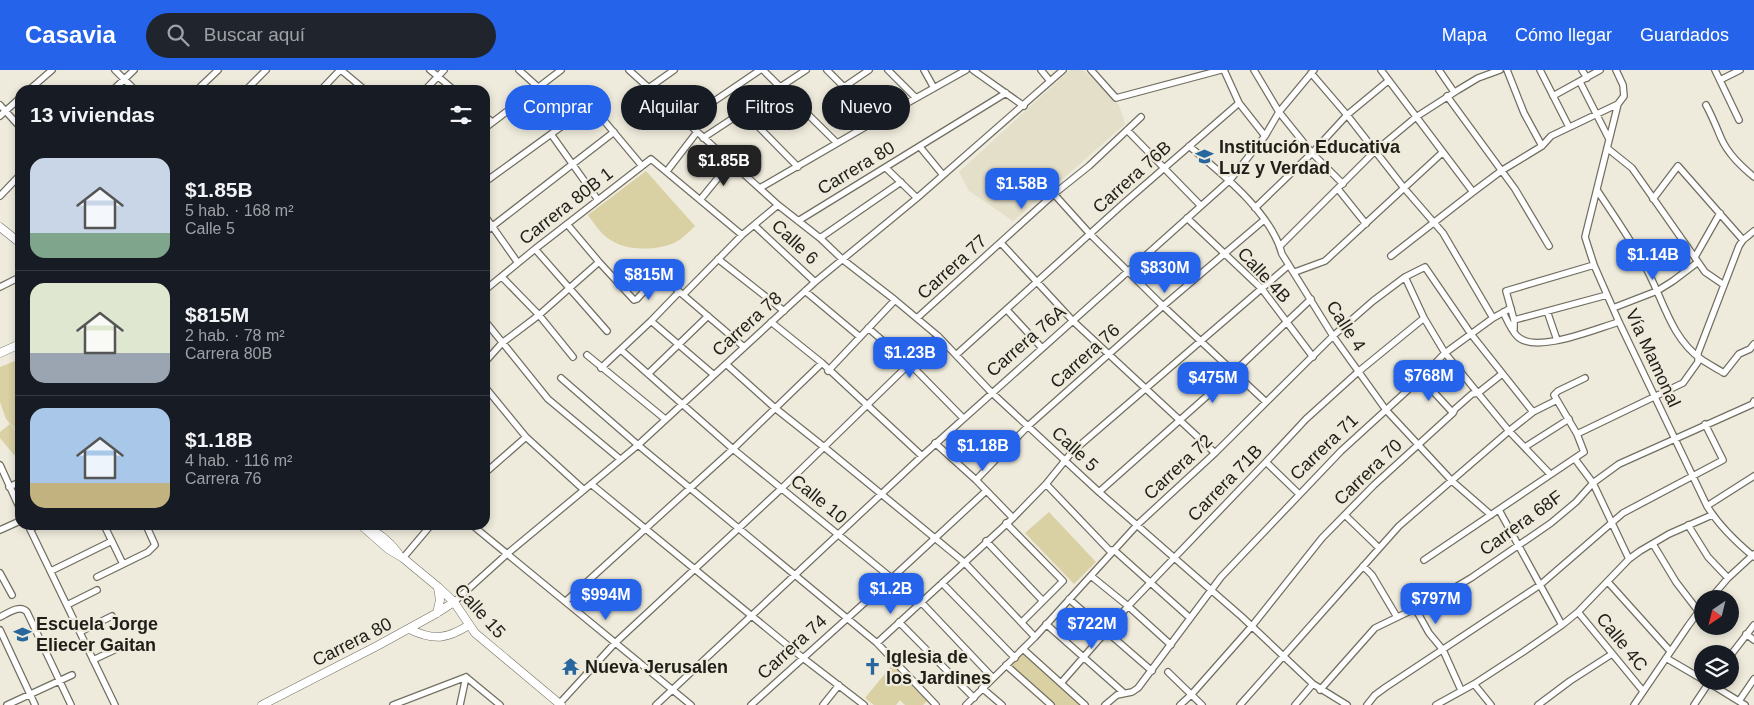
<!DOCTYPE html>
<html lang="es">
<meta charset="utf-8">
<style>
:root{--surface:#171b24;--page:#20242c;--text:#f1f3f6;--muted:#9ea1a6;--line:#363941;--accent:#2563eb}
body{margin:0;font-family:Arial,sans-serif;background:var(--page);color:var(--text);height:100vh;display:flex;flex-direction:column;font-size:19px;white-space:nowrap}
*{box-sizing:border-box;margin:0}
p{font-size:16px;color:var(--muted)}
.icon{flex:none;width:28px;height:28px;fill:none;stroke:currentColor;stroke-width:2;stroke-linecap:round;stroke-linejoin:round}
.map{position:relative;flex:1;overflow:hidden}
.details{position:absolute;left:15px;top:15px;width:475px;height:445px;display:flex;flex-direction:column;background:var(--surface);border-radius:15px;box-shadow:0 2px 8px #0003}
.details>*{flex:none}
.guide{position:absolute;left:505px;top:15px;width:475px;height:45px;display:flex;gap:10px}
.needle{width:32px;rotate:215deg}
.fabs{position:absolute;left:1694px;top:520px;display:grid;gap:10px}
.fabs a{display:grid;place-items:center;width:45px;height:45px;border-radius:50%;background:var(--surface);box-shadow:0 2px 8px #0003;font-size:25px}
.price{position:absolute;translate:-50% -42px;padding:0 11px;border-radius:10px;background:var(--accent);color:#fff;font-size:16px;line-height:32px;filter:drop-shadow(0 1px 2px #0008)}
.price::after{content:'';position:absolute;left:50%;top:30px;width:15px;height:11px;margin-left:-8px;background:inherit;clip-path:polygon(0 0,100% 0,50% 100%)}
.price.current{background:#222;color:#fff}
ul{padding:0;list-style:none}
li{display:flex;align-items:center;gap:15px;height:125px;padding:0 15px}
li+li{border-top:1px solid var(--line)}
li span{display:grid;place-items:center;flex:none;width:140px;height:100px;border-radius:15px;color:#555}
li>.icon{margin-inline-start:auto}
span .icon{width:60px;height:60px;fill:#fffc;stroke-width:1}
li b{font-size:21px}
h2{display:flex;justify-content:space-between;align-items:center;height:60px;padding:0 15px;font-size:21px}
.pill{padding:0 18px;border-radius:22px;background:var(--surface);box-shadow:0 2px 8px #0003;font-size:18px;line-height:45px}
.pill.current{background:var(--accent);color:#fff}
header{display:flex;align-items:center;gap:30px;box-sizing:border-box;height:70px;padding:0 25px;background:var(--accent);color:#fff}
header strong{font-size:24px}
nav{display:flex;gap:28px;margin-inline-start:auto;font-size:18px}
.search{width:350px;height:45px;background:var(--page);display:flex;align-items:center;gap:12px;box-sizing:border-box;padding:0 18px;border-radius:28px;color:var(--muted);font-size:19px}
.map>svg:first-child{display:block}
.built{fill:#e3dfc9}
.green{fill:#d9d0a4}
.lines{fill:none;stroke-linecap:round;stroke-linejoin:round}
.street-casing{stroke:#726f62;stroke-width:8}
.secondary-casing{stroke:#726f62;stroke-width:9}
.street{stroke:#fff;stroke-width:5.5}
.secondary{stroke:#fff;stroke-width:8}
.labels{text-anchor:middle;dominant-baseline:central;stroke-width:4.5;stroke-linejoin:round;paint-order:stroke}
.poi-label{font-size:18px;font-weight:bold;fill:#201e19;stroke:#eeebdc;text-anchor:start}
.street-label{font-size:18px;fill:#201e19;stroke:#eeebdc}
</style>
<header>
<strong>Casavia</strong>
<div class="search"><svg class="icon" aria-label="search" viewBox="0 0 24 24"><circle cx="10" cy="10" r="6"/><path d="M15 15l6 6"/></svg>Buscar aquí</div>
<nav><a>Mapa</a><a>Cómo llegar</a><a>Guardados</a></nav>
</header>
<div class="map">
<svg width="1754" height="635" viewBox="0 0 1754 635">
<rect width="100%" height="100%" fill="#eeebdc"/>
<!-- built -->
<path class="built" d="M 1070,0 L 1083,0 L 1104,19 L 1119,35 L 1125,54 L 1066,106 L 1013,151 L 969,121 L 959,102 Z"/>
<!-- green -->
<path class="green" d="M 646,101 L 695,156 C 689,162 682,169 674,173 C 658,180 630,181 614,172 C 602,166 595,155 588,145 Z
M 630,191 L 648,213 L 636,222 L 618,200 Z
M 20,289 L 20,365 L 6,349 L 0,332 L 0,297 Z
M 10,354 L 20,367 L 20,380 L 14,385 L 0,368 L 0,362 Z
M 1049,442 L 1096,492 L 1074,514 L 1025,463 Z
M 1025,582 L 1083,635 L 1055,635 L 1011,595 Z
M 893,594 L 928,630 L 923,635 L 905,635 L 900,630 L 896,635 L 874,635 L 865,628 Z"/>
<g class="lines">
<defs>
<path id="street" d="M 115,0 L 135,20
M 341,0 L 365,20
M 430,0 L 454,20
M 519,0 L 539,18
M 629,0 L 778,135 L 820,168 L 842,189 L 895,230 L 938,266 L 991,322 L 1099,422 L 1242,547 L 1313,614 L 1347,635
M 763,0 L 837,73
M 827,0 L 877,50
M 888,0 L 916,28
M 924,0 L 934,18
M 973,0 L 1024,36
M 1041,0 L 1050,11
M 1091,0 L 1116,28 L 1221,0
M 1224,0 L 1239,33 L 1265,66
M 1254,0 L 1279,42 L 1312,83 L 1343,114
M 1381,0 L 1473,122
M 1439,0 L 1454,22
M 1507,0 L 1524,43 L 1542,76
M 1540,0 L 1569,57
M 1582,0 L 1587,8
M 1616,0 L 1623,15 L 1624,26 L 1618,34 L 1585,167 L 1594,195 L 1619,252 L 1707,436 C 1719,456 1736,472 1754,487
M 1715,0 L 1739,50
M 1311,3 L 1347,45 L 1404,118 L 1443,163 L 1493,248
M 1720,10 L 1740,0
M 1580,12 L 1609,69
M 650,17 L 674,0
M 844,17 L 869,0
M 29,20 L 52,0
M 113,20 L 134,0
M 197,20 L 218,0
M 246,20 L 266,0
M 321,20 L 340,0
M 425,20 L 444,0
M 1447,26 L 1515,119 L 1549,176
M 1553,26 L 1600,0
M 0,35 L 20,57
M 1706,35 C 1712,46 1716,56 1721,68 C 1728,84 1741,96 1754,107
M 743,41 L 798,97
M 0,46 L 20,28
M 485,46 L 492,52
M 685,51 L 760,0
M 485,58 L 561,0
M 1127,60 L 1201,136
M 551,64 L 598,130
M 703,68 L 806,0
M 1189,76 C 1221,103 1271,142 1282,184 L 1333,266 L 1386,340 L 1452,411 L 1491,445
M 920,77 L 943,105
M 1607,78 L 1632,98 L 1705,202 L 1724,215
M 886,98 L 917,128
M 667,101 L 697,62
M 485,112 L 591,35 L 642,96
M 760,118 L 877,50 L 966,0
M 1338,119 L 1366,154
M 1597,120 C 1614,146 1632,171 1646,198 C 1663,229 1671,268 1701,289 C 1708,294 1716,298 1724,303 L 1739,284 L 1750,279 L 1754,274
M 1054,124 L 1090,164 L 1163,236 L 1266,332
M 0,126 L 20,105
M 1653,129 L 1678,96 L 1743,170
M 700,130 L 731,92
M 1255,138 L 1312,83 L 1347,45 L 1388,11
M 485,146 L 518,193
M 1187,148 L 1262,219 L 1313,287
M 798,151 L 1006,23
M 567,154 L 599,192 L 634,230 L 637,229 L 658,206 L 661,206 L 744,277
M 754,155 L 815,212
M 485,162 L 614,62
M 820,168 L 901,112
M 1001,173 L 1073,251 L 1215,383
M 1280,176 L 1374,82 L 1416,47 L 1458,20 L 1478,8 L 1500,0
M 535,179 L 607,261
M 1391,186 L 1473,122 L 1501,101 L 1542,76 L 1551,66 L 1618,34
M 1695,187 L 1720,143
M 718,189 L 784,241
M 1295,202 L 1325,191 L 1443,82
M 502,207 L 539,245 L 573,287
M 1405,207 L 1424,248 L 1445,283 L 1509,361 L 1550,404
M 0,217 L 20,207
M 485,220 L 535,179 L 651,89 L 742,165
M 805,221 L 860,267
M 683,225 L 742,165 L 778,135
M 1613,238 L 1657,221 L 1673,211 L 1698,192
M 1007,240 L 1042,278
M 1547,241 L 1557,270
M 1503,242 C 1507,250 1511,260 1517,266 C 1535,285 1597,258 1619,252
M 917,248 L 1054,124 L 1089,96 L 1141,47
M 1514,250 L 1607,225
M 485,251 L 548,329 L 620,389
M 651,251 L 714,305
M 771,252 L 822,293 L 922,386
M 868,258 L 910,294 L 963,348
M 1514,259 L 1514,250 L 1506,221 L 1594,195
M 621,280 L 733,379 L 921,532 L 993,608
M 587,285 L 665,349
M 956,285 L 1124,133 L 1239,33
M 485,292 L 502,273 L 539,245 L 599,192
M 726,294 L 775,338 L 824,377 L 964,492 L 1035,567
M 601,298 L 651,251 L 679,222
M 828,301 L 895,230
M 648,304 L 708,246
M 561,308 L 638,375 L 877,573 L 936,635
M 1421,308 L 1453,343
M 485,317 L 526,367 L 584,420
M 1577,364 L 1683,313 L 1698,292 L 1698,283 L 1739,176 L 1743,170 L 1754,161
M 935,373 L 976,410 L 1013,448
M 1525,377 L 1569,349
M 1575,389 L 1593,413 L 1629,489
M 1266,392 L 1299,424
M 0,395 L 20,439
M 485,403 L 526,367
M 976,410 L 1028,356 L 1163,236 L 1264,150
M 591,414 L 803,588 L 864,635
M 1046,414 L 1109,480 L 1114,480 L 1190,548
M 9,417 L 20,412
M 1099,422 L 1234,302 L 1311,229
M 1707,436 L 1754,406
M 1499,440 L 1562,555
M 1345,445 L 1379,478
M 1006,453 L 1063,511 L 1022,552
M 28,455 L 115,635
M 104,455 L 123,494
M 472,455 L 691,635
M 1688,455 L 1708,487 L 1728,508
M 30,459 L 38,455
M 0,460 L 20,451
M 986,471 L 1043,531
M 1653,474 L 1676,512 L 1699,542
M 403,488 L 431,455
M 1424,490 L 1584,382 L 1577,364 L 1554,325 L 1558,321 L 1585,308
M 1363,496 L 1372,505 L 1397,547
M 51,501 L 112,471
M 0,503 L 12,525
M 1091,506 L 1128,536 L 1171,575
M 97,507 L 148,482 L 155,475 L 146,455
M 1608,512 L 1670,581
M 942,513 L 1015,588
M 1069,529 L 1152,601
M 1710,529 L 1728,508 L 1754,484
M 566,531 L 733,379 L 822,293
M 454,532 L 507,484 L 638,375 L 815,212 L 917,128 L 1063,0
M 67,535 L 97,520
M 1415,538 L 1429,563 L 1443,580 L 1461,620
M 1578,542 L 1643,621
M 0,547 C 8,543 20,534 27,542 L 71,635
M 899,552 L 974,628
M 1046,554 L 1124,623
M 0,560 L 35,635
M 80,562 L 112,546
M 1746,564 L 1754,570
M 877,573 L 1013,448 L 1046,414 L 1072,382 L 1289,195
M 1023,579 L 1085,635
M 1730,586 L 1754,555
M 1666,588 L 1702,609
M 93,590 L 127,574
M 1006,595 L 1051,635
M 1168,602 L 1202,635
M 466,607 L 500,635
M 1706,611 L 1745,635
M 1061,613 L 1130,534 L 1266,392 L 1306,349 L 1358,302 L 1424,248
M 1474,614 L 1491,635
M 982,618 L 1002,635
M 1320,620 L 1375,558 L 1437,528 L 1471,508 L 1551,453 L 1576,432 L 1593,413 L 1619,394 L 1753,334 L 1754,331
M 1739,631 L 1754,609
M 559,634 L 615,573 L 782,418 L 938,266
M 7,635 L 72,605
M 393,635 L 466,607
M 460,635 L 466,607
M 656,635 L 922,386 L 1230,110 L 1265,66 L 1279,42 L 1314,0
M 751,635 L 892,508 L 986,421
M 823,635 L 839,615
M 966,635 L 1035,567 L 1137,455 L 1215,383 L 1333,266 L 1373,231 L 1405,207 L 1425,197 L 1471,264 L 1533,342
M 1105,635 L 1117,625 L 1132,622 L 1138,618 L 1221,507 L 1341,381 L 1421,308 L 1445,283 L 1493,248 L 1511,238
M 1180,635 L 1191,625 L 1252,556 L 1322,468 L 1374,415 L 1453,343 L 1455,339 L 1472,324 L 1478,323 L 1502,304
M 1240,635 L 1399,456 L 1509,361 L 1533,342 L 1557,330
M 1295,635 L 1313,614
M 1367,635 L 1375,625 L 1386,617 L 1540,515 L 1623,443 L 1723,390 L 1705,354
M 1436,635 L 1474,614 L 1523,582 L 1562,555 L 1578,542 L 1629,489 L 1640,481 L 1669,464 L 1712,445
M 1538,635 L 1570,611 L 1612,584
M 1634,635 L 1688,556 L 1702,537
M 1694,635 L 1710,611"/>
<path id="secondary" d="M 0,157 L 20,173
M 0,283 L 20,274
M 361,455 L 388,479 L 403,488 L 438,517 L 454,532 L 475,563 L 561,635
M 364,456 C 378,462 389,471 398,483
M 437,543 L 440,530 L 438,518
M 409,559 C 434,571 447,569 469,555
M 262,635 L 377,576 L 437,543 L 454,532"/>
</defs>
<!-- street casing -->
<use href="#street" class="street-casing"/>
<!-- secondary casing -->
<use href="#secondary" class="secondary-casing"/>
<!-- street -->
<use href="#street" class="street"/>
<!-- secondary -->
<use href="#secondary" class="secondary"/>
</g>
<!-- icons -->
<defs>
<symbol id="school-bare" viewBox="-9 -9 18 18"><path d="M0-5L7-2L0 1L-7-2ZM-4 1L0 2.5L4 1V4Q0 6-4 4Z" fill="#27679d" stroke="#eeebdc" stroke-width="2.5" paint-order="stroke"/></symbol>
<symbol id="temple-bare" viewBox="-9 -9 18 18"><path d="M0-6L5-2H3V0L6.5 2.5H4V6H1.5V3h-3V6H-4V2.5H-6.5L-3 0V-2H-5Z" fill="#27679d" stroke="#eeebdc" stroke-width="2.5" paint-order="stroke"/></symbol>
<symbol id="church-bare" viewBox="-9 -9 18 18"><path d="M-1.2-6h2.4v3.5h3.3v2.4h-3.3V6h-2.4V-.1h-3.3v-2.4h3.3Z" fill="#27679d" stroke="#eeebdc" stroke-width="2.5" paint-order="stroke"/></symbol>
</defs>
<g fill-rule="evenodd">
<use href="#school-bare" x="1192" y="74" width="25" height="25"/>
<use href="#school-bare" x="10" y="552" width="25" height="25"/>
<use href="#temple-bare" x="558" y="584" width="25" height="25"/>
<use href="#church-bare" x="860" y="584" width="25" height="25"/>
</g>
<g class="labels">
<!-- poi labels -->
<g class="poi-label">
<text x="1219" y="77">Institución Educativa<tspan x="1219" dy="21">Luz y Verdad</tspan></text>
<text x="36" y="554">Escuela Jorge<tspan x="36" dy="21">Eliecer Gaitan</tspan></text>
<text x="886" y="587">Iglesia de<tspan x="886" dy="21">los Jardines</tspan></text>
<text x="585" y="597">Nueva Jerusalen</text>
</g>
<!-- street labels -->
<g class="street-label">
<text transform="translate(856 98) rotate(-31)">Carrera 80</text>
<text transform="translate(1132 107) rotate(-42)">Carrera 76B</text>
<text transform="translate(566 136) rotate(-38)">Carrera 80B 1</text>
<text transform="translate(795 172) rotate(43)">Calle 6</text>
<text transform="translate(952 197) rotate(-42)">Carrera 77</text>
<text transform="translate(1264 205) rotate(47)">Calle 4B</text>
<text transform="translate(747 254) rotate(-42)">Carrera 78</text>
<text transform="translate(1346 256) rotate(57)">Calle 4</text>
<text transform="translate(1026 271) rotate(-41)">Carrera 76A</text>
<text transform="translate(1085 286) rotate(-42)">Carrera 76</text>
<text transform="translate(1653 288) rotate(65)">Vía Mamonal</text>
<text transform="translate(1324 377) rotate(-44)">Carrera 71</text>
<text transform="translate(1075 379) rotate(43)">Calle 5</text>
<text transform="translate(1178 397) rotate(-43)">Carrera 72</text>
<text transform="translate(1368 402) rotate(-44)">Carrera 70</text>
<text transform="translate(1225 413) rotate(-46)">Carrera 71B</text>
<text transform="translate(819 429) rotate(39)">Calle 10</text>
<text transform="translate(1521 453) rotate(-36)">Carrera 68F</text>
<text transform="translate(480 541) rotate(48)">Calle 15</text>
<text transform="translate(352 572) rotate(-27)">Carrera 80</text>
<text transform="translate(1622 572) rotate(51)">Calle 4C</text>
<text transform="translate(792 577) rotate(-42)">Carrera 74</text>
</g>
</g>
</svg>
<div class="fabs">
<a><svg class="needle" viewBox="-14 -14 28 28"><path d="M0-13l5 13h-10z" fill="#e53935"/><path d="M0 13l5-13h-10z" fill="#9ea1a6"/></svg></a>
<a><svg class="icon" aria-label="layers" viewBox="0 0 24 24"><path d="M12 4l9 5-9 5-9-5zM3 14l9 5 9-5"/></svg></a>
</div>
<b class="price current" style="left:724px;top:117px">$1.85B</b>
<b class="price" style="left:1022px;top:140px">$1.58B</b>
<b class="price" style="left:1653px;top:211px">$1.14B</b>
<b class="price" style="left:1165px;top:224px">$830M</b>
<b class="price" style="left:649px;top:231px">$815M</b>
<b class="price" style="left:910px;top:309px">$1.23B</b>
<b class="price" style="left:1429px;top:332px">$768M</b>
<b class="price" style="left:1213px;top:334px">$475M</b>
<b class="price" style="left:983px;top:402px">$1.18B</b>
<b class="price" style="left:891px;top:545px">$1.2B</b>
<b class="price" style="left:606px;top:551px">$994M</b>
<b class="price" style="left:1436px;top:555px">$797M</b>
<b class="price" style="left:1092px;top:580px">$722M</b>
<div class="guide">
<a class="pill current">Comprar</a>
<a class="pill">Alquilar</a>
<a class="pill">Filtros</a>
<a class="pill">Nuevo</a>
</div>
<section class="details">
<h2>13 viviendas<svg class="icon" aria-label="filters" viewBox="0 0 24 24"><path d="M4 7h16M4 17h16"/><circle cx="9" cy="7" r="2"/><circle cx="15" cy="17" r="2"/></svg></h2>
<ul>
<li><span style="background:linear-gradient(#c9d6e8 75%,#7fa58c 0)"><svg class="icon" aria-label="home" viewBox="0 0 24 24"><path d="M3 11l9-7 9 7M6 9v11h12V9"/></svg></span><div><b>$1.85B</b><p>5 hab. · 168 m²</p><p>Calle 5</p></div></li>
<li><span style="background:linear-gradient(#dfe7d0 70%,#9aa5b1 0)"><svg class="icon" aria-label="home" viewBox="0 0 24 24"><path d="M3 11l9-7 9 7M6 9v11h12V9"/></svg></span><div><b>$815M</b><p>2 hab. · 78 m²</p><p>Carrera 80B</p></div></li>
<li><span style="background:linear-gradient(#a9c7e8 75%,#c2b280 0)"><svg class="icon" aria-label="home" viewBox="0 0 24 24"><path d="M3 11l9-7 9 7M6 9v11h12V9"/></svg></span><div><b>$1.18B</b><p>4 hab. · 116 m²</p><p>Carrera 76</p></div></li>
</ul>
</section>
</div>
